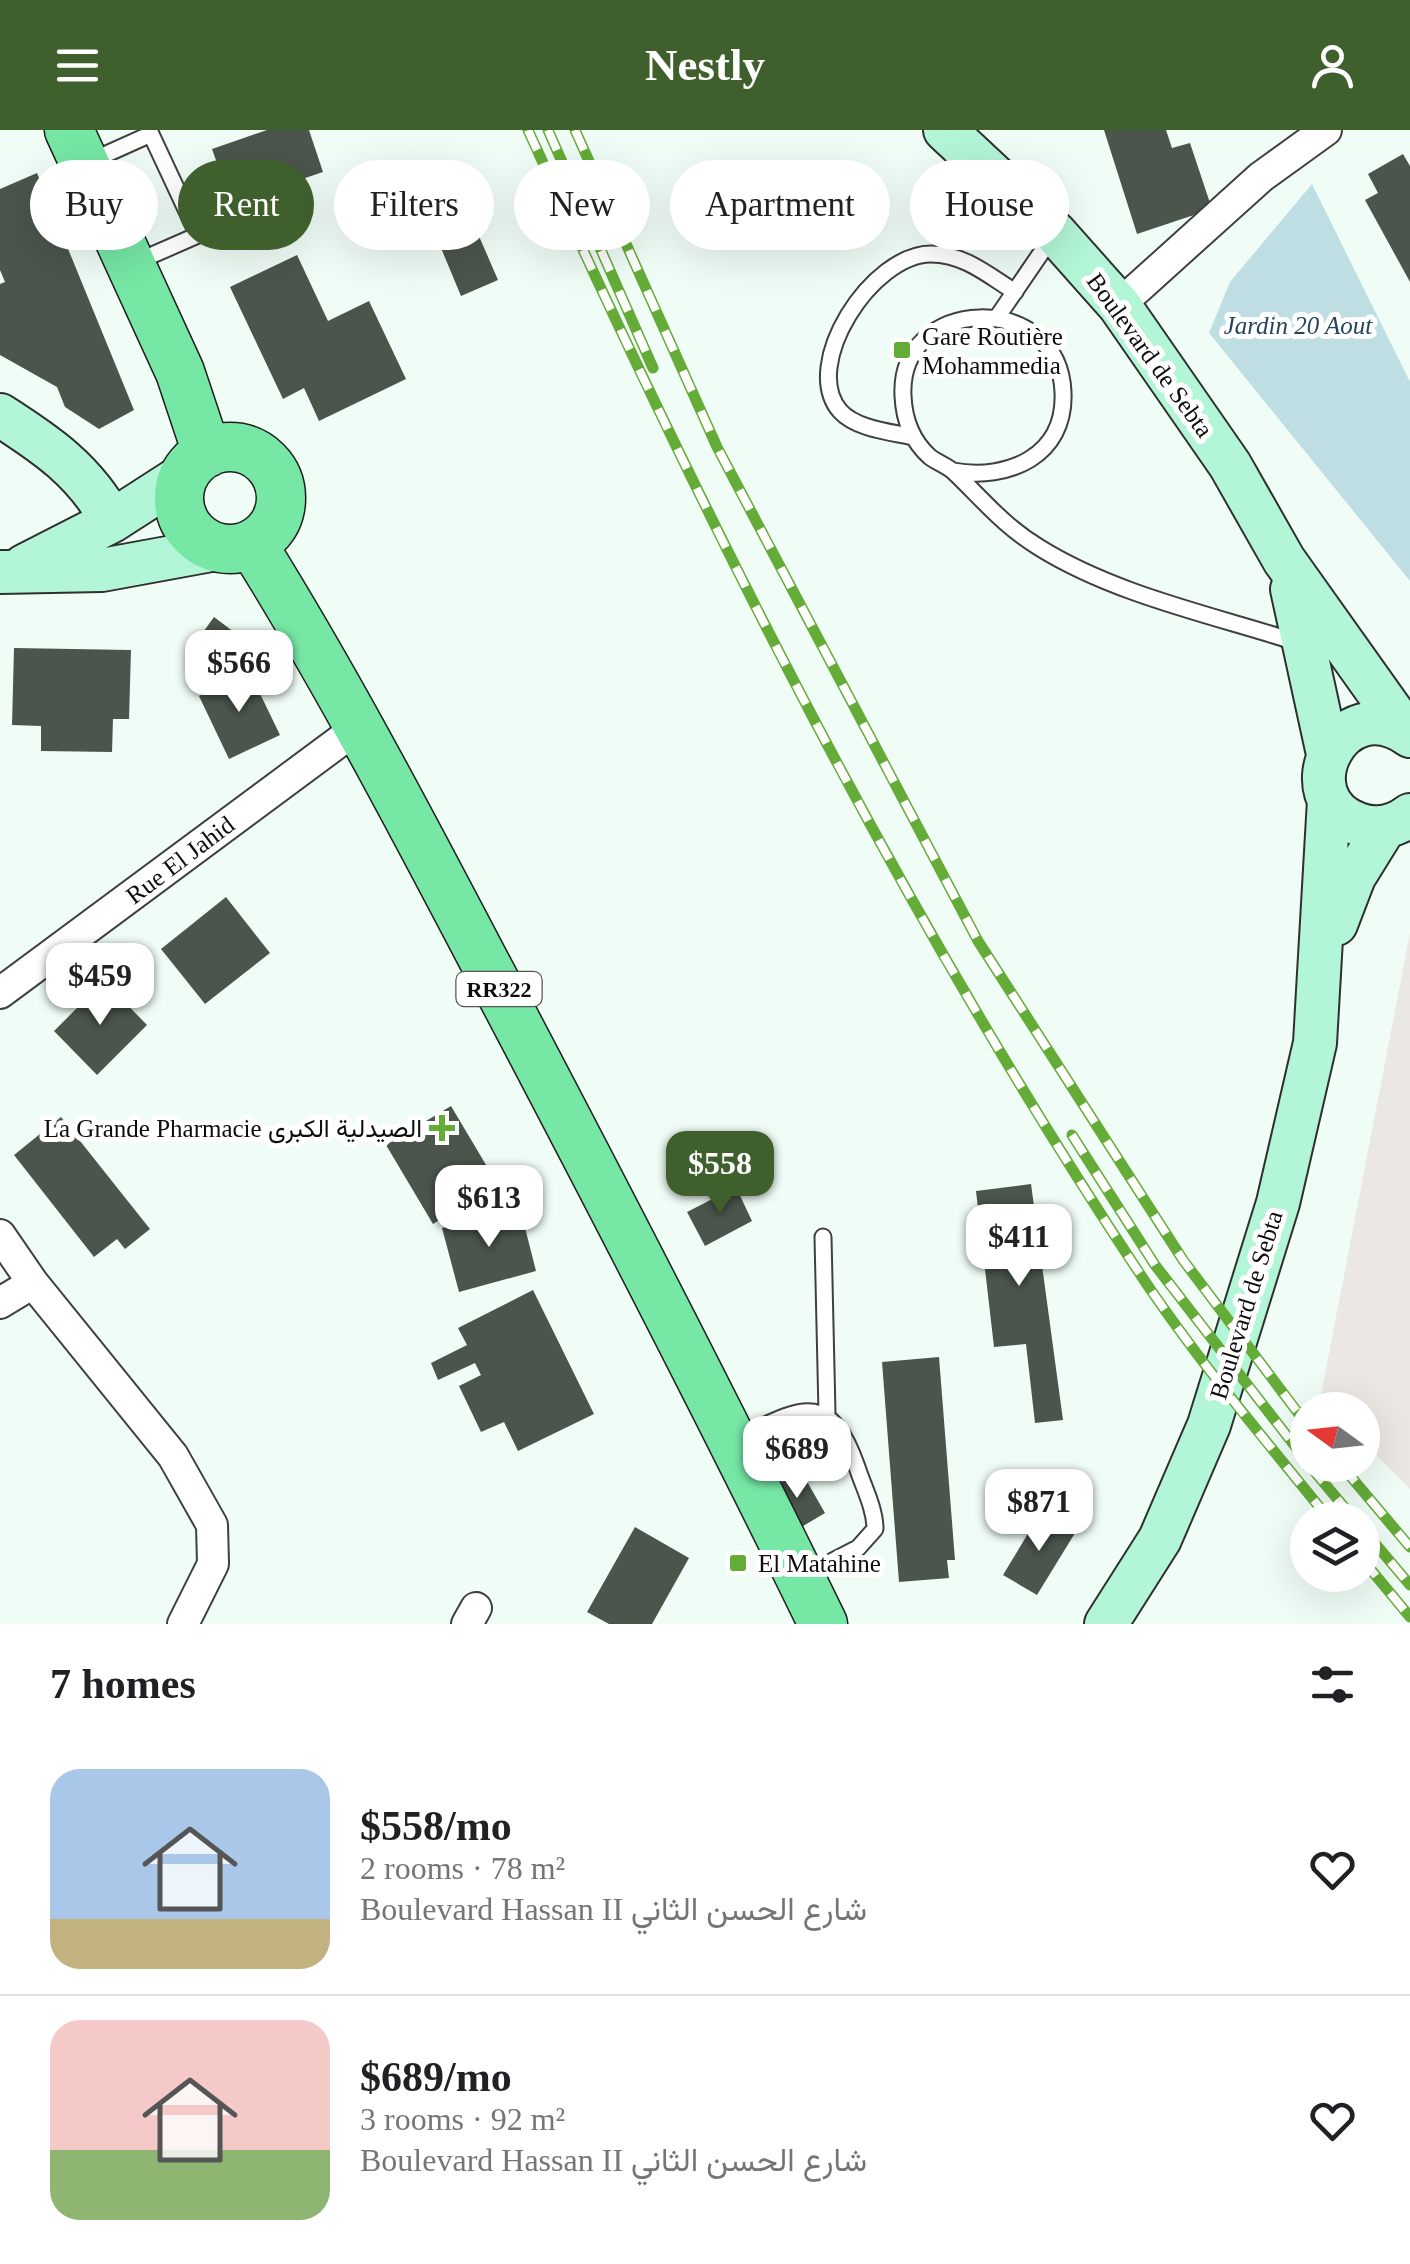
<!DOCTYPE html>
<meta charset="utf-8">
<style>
:root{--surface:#fff;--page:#f6f6f6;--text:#202124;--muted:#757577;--line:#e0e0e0;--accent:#3f602d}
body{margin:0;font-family:"Times New Roman",Vazirmatn,serif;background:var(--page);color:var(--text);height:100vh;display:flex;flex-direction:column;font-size:38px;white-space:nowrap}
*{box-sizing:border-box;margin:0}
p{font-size:32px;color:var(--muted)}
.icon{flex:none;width:55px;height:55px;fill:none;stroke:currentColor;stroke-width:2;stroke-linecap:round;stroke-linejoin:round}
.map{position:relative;height:1494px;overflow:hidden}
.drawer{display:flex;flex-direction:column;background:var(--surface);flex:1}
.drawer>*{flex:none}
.banner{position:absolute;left:30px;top:30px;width:1350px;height:90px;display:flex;gap:20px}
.needle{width:65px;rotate:285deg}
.controls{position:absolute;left:1290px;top:1262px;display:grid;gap:20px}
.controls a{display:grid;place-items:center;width:90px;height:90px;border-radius:50%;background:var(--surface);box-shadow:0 10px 40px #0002;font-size:50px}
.price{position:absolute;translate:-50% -85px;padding:0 22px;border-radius:20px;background:#fff;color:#222;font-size:32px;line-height:65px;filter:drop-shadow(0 2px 5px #0008)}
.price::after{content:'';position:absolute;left:50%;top:60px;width:30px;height:22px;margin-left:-15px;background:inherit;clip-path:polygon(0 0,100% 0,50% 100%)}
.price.active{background:var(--accent);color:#fff}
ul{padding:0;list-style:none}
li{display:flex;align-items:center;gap:30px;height:250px;padding:0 50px}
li+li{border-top:2px solid var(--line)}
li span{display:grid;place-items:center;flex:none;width:280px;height:200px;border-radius:30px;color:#555}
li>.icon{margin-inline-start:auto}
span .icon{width:120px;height:120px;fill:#fffc;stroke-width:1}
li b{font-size:42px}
h2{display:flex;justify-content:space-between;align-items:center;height:120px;padding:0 50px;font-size:42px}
.pill{padding:0 35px;border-radius:45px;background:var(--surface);box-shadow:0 10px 40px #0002;font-size:35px;line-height:90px}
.pill.active{background:var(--accent);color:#fff}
header{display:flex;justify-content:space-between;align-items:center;height:130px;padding:0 50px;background:var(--accent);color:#fff;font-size:45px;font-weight:700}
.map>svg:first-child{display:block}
.industrial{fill:#ebe7e3}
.green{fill:#bedee3}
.building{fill:#4b554c}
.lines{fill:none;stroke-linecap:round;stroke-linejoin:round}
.lane-casing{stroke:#404040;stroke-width:19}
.street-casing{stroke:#404040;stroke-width:34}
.secondary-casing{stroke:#2f2f2f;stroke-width:46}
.primary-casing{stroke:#1e1e1e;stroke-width:51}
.lane{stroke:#fff;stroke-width:15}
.street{stroke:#fff;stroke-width:30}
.secondary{stroke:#b3f5d7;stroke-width:42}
.primary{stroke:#76e7a5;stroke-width:48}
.rail-casing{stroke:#64ac37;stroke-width:11}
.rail{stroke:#fff;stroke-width:8;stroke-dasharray:22;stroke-linecap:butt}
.poi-dot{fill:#64ac37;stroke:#fff;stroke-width:4}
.labels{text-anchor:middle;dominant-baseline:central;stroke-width:10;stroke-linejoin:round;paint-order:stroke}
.shield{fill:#fff;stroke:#565656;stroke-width:2.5}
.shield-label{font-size:22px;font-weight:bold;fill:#0d0d0d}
.park-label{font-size:25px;font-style:italic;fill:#26445d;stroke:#fff}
.poi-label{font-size:25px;fill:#0d0d0d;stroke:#fff;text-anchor:start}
.street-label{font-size:25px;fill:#0d0d0d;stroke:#fff}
</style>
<header><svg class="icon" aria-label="menu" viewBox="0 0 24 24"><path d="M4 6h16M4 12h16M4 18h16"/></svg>Nestly<svg class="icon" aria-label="person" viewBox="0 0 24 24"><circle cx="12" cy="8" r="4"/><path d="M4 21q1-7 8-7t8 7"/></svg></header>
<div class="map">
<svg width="1410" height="1494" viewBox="0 0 1410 1494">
<rect width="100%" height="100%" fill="#f0fdf6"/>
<!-- industrial -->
<path class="industrial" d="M 1410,803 L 1410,1359 L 1363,1312 L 1362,1280 L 1330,1280 L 1320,1270 Z"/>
<!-- green -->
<path class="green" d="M 1312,54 L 1410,252 L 1410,451 L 1209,203 L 1230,152 Z"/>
<!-- building -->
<path class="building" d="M 267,0 L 309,0 L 323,42 L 231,73 L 212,19 Z
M 1104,0 L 1166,0 L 1172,18 L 1190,13 L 1212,79 L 1137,104 Z
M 1403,24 L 1410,36 L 1410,152 L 1365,70 L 1378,63 L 1368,44 Z
M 37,43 L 134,280 L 99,299 L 65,277 L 57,257 L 0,225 L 0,154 L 5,152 L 0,140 L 0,59 Z
M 472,90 L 498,150 L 461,166 L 436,106 Z
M 297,125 L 328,191 L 369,171 L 406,249 L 319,291 L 304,258 L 283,269 L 230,157 Z
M 214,487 L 242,508 L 221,536 L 193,516 Z
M 14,518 L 131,520 L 129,589 L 113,589 L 112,622 L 41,621 L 41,596 L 12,595 Z
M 249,541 L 280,605 L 229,629 L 199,566 Z
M 226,767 L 270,823 L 205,874 L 161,819 Z
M 104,851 L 147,895 L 97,945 L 54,901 Z
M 451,976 L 498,1055 L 433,1094 L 386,1015 Z
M 61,987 L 150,1099 L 125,1119 L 117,1109 L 94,1127 L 14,1025 Z
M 1031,1054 L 1063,1290 L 1035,1293 L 1026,1214 L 994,1217 L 976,1061 Z
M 736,1057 L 752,1091 L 705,1116 L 687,1082 Z
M 520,1078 L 536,1141 L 459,1162 L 442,1098 Z
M 533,1160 L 594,1284 L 518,1321 L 504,1292 L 481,1302 L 459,1256 L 481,1245 L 475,1233 L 438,1250 L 431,1233 L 467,1215 L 458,1198 Z
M 939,1227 L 955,1430 L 947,1430 L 949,1448 L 899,1452 L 882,1232 Z
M 801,1341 L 825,1383 L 793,1402 L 769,1359 Z
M 1041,1382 L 1075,1403 L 1037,1465 L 1003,1445 Z
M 635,1397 L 689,1428 L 652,1494 L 609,1494 L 587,1482 Z"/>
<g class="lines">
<defs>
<path id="lane" d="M 91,31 L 151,4
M 134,133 L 198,105 L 149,0
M 998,186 L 1052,107
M 913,307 C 891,302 856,299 840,281 C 800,235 872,124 931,124 C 964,124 988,145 1015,162
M 953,341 C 1008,351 1066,326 1063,262 C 1059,160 898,165 903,266 C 904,289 912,311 930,327 C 938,333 948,336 955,343 C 984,371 1005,397 1040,418 C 1116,465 1212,485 1296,512
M 823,1107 L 827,1283
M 736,1309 C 799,1279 829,1257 857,1337 C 863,1356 875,1378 875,1399 L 858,1418 L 804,1446"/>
<path id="street" d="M 1119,175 L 1261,47 L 1326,0
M 0,863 L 360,596
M 0,1105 L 33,1153 L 173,1326 L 212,1395 L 213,1434 L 183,1494
M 0,1173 L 33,1153
M 467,1494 L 476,1478"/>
<path id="secondary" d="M 945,0 L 1055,103 L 1119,175 L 1230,335 L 1284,430 L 1407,603
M 0,285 C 47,315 85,341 112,391
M 24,436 L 112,391 L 185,344
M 0,442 L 102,440 L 222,418
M 1292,459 L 1328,624
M 1410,606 C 1340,556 1286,669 1358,694 C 1377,701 1395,697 1410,685
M 1336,794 L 1354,747 L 1385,697
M 1106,1494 L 1160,1409 L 1209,1295 L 1278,1073 L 1315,913 L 1329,670"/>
<path id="primary" d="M 69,0 L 180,242 L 207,323
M179 368a51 51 0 1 1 102 0a51 51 0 1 1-102 0Z
M 252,414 C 343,560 422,713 502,865 C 612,1074 720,1282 823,1494"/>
</defs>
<!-- lane casing -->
<use href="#lane" class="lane-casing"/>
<!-- street casing -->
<use href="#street" class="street-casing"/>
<!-- secondary casing -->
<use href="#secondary" class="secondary-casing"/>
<!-- primary casing -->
<use href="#primary" class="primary-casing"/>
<!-- lane -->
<use href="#lane" class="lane"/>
<!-- street -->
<use href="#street" class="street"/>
<!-- secondary -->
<use href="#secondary" class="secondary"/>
<!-- primary -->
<use href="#primary" class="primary"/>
<defs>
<path id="rail" d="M 528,0 C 707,394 902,786 1142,1147 C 1199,1232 1266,1311 1330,1390
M 548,0 L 653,238
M 575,0 L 717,317 L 978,811 L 1183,1130 L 1308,1296
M 1072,1005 L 1155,1135 L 1308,1333
M 1309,1335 L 1355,1390
M 1341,1335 L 1410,1417
M 1362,1398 L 1410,1455
M 1362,1429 L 1410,1487"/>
</defs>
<!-- rail casing -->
<use href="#rail" class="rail-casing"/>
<!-- rail -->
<use href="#rail" class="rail"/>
</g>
<!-- markers -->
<g class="poi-dot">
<rect x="892" y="210" width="20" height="20" rx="5"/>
<path d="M437 983h10v10h10v10h-10v10h-10v-10h-10v-10h10z"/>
<rect x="728" y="1423" width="20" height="20" rx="5"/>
</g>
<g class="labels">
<!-- shield labels -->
<rect class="shield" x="456.5" y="842" width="85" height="34" rx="8"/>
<g class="shield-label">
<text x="499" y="859">RR322</text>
</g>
<!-- park labels -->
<g class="park-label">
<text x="1298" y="195">Jardin 20 Aout</text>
</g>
<!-- poi labels -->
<g class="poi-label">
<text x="922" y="206">Gare Routière<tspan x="922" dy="29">Mohammedia</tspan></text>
<text x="422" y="998" text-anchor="end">La Grande Pharmacie الصيدلية الكبرى</text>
<text x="758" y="1433">El Matahine</text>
</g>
<!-- street labels -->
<g class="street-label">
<text transform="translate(1150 225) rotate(54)">Boulevard de Sebta</text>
<text transform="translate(180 730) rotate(-37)">Rue El Jahid</text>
<text transform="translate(1246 1175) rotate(-73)">Boulevard de Sebta</text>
</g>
</g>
</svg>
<div class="controls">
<a><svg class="needle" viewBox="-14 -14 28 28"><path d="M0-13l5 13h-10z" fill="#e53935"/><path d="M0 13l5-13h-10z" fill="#757577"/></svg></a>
<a><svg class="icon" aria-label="layers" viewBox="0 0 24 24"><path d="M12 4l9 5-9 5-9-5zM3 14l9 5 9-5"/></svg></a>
</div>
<b class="price" style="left:239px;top:585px">$566</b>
<b class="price" style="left:100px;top:898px">$459</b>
<b class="price active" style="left:720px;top:1086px">$558</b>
<b class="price" style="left:489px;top:1120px">$613</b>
<b class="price" style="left:1019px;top:1159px">$411</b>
<b class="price" style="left:797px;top:1371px">$689</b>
<b class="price" style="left:1039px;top:1424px">$871</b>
<div class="banner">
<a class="pill">Buy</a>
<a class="pill active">Rent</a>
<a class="pill">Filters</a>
<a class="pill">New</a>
<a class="pill">Apartment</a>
<a class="pill">House</a>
</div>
</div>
<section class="drawer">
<h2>7 homes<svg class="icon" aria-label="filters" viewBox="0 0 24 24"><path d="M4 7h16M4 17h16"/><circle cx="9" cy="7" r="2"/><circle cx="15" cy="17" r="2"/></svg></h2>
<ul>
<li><span style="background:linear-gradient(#a9c7e8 75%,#c2b280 0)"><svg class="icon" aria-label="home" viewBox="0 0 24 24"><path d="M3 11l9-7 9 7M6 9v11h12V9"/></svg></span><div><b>$558/mo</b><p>2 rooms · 78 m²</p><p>Boulevard Hassan II شارع الحسن الثاني</p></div><svg class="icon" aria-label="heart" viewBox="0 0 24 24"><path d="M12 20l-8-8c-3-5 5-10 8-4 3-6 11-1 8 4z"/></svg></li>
<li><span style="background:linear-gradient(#f6c9c9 65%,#8fb573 0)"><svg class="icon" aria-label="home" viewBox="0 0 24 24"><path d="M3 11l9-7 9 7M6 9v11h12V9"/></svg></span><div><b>$689/mo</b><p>3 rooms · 92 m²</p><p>Boulevard Hassan II شارع الحسن الثاني</p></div><svg class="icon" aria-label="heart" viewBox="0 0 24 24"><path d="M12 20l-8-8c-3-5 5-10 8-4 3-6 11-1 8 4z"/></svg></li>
</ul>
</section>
